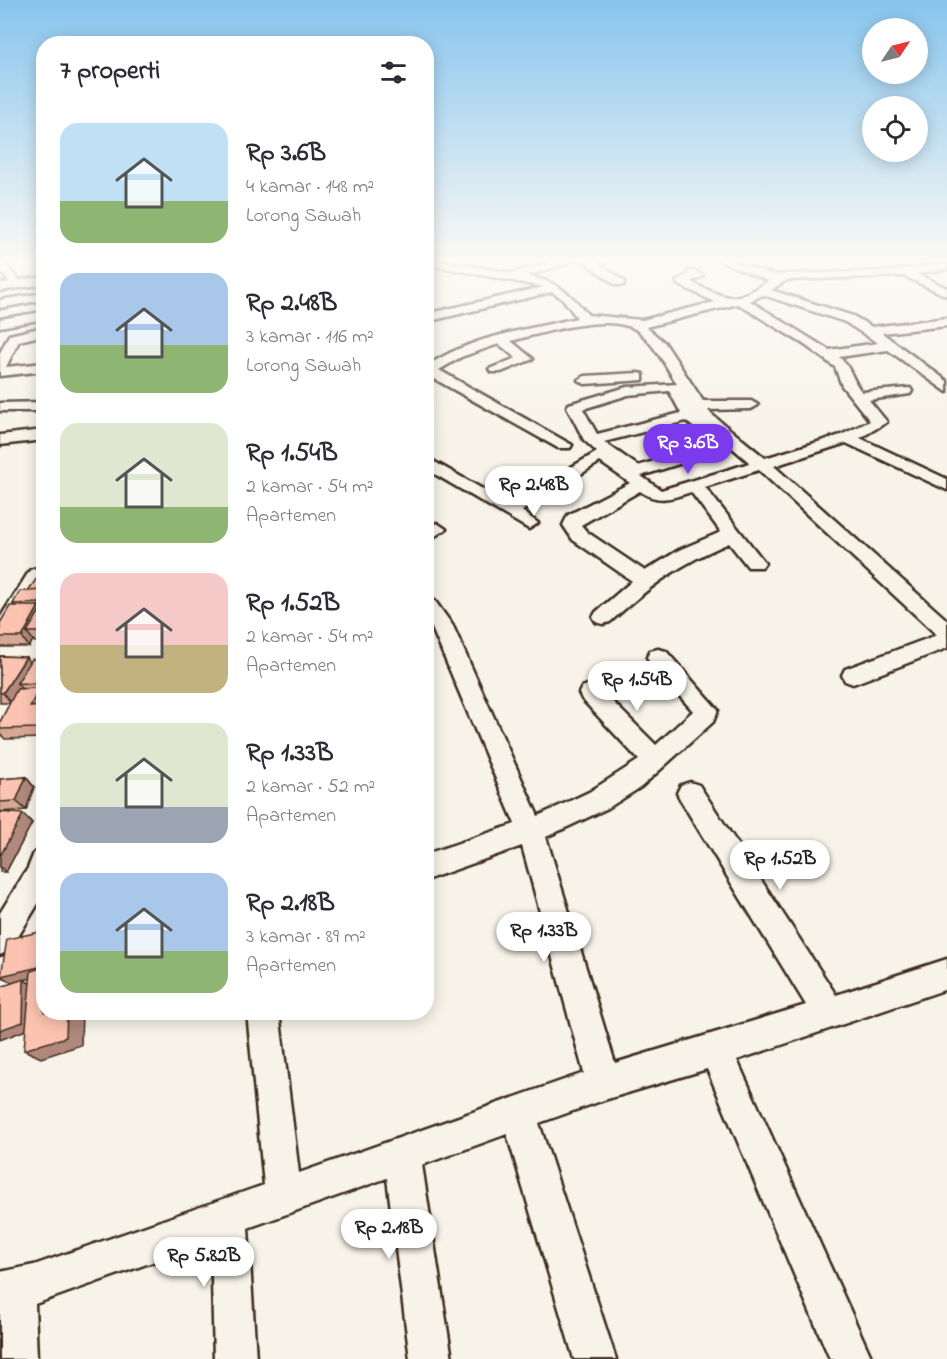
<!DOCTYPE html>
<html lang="id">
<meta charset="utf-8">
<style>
:root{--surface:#fff;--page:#f7f7f7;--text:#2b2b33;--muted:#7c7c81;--accent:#7c3aed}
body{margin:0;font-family:"Indie Flower",sans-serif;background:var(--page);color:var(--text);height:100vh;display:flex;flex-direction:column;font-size:22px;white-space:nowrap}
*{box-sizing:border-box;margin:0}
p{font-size:20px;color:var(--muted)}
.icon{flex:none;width:33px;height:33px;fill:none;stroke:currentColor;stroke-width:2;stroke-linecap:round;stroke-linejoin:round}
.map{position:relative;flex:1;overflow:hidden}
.sheet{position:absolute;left:36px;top:36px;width:398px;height:984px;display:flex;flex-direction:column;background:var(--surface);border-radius:24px;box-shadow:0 3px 15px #0003}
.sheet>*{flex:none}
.needle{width:39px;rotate:55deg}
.controls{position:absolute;left:862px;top:18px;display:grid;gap:12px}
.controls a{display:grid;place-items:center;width:66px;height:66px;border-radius:50%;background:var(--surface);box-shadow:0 3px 15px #0003;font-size:30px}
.price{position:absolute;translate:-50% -51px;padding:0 14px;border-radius:21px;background:#fff;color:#222;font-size:20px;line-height:39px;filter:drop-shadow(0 2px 3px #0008)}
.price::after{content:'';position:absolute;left:50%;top:36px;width:18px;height:14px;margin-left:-9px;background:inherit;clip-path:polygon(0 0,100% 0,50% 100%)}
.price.current{background:var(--accent);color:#fff}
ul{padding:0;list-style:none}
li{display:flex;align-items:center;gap:18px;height:150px;padding:0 24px}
li span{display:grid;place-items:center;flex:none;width:168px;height:120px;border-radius:18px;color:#555}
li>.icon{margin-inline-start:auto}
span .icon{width:72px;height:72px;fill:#fffc;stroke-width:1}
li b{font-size:26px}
h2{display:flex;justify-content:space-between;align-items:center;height:72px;padding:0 24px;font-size:26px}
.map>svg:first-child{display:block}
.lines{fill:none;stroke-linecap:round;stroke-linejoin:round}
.minor-casing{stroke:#3b2a1e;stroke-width:5}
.minor{fill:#f7f3e8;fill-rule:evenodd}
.wall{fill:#d8a897;stroke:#3b2a1e;stroke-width:1.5}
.shaded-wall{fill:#b0887b;stroke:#3b2a1e;stroke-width:1.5}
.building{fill:#fbc3b0;stroke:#3b2a1e;stroke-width:1.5}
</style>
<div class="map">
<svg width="947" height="1359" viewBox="0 0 947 1359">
<rect width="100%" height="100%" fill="#f7f3e8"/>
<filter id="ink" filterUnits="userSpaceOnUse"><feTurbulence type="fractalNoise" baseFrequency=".0167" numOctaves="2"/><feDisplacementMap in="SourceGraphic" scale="12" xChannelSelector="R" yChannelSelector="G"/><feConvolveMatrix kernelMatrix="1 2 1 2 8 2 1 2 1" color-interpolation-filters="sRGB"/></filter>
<g filter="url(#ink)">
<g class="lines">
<defs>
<path id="minor" d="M 426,258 L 512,273 L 564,258 L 592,258 L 624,281 L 624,285 L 616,285 L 580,259 L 527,276 C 555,281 570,292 588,315 L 642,320 L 715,302 L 677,284 L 677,280 L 688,275 L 688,271 L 696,271 L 703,276 L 691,282 C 727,299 733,305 768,281 L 714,258 C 738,258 767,279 786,274 L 891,271 L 947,263 L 947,269 L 917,274 L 947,288 L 947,296 L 904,276 L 787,280 L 771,290 L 853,316 L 872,327 L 947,318 L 947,326 L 882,333 L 947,381 L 947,392 L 888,350 L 839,357 C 851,366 852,381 862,392 L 910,388 L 912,391 L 910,394 L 869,400 L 887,422 L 860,438 L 947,479 L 947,490 L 846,443 L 774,466 L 947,620 L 947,648 L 861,681 L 853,684 L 845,681 L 842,675 L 845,669 L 937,635 L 759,470 L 705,487 L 762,559 L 765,563 L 762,567 L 748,567 L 729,543 C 679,564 650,586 610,622 L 603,624 L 596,622 L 593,617 L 596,612 L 632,581 L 573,540 L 563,525 L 568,515 L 630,483 L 600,462 L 522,511 L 538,523 L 529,529 L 426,469 L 426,457 L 509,504 L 597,452 L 584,440 L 567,407 L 569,404 L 627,387 L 677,384 C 667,368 649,334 631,327 C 599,315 543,333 511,341 L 533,359 L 501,372 L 491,372 L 489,369 L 516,358 L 499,344 L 461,357 L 439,370 L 572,445 L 570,448 L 558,448 L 431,377 L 426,378 L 426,367 C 469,336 527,330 577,318 L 563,299 L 552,292 L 426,322 L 426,314 L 543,287 L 426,264 ZM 763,295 L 845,322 L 878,343 L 829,350 L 750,301 ZM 738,304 L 805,345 L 835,367 L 842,386 L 870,421 L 841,435 L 765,458 L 711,414 L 708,410 L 751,409 L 758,405 L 751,401 L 703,401 L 665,343 L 646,327 ZM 669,391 L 681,413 L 597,434 L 583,409 L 628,395 ZM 686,421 L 712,443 L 638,466 L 604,442 ZM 728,444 L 750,463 L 661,490 L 641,476 L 726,449 ZM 640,491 C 658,504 672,498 691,492 L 721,532 L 679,550 L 645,571 L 587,532 L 581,525 Z
M 0,261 L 4,262 L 19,280 L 44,277 L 44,284 L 0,291 L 0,283 L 9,282 L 0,271 Z
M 44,293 L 44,300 L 0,308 L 0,300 Z
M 42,312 L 44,319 L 0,327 L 0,319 Z
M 44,327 L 44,335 L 19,341 L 6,367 L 44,363 L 44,371 L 0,376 L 0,353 L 9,335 Z
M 638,373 L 643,374 L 643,380 L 585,384 L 578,380 L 585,376 Z
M 44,402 L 44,411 L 0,411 L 0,403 Z
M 44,430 L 44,440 L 0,445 L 0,435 Z
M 437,523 L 446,529 L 426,542 L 426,528 Z
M 37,568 L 44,570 L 44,581 L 8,641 L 0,644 L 0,618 L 30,570 Z
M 426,599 L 435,601 L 453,626 L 538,816 L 589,792 L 639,760 L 582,699 L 579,693 L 582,687 L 590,684 L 598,687 L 656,745 L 693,711 L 650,663 L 647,657 L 650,651 L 658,649 L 666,651 L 718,710 L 713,722 L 641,787 L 608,808 L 546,837 L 615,1063 L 806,1005 L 681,801 L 677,793 L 681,785 L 690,782 L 699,785 L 836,995 L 947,959 L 947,989 L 737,1060 L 872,1359 L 830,1359 L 707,1069 L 604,1100 L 539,1123 L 616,1359 L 574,1359 L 507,1134 L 422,1165 L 452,1359 L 410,1359 L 387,1178 L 248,1228 L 256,1359 L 214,1359 L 211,1241 L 35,1304 L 37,1359 L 0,1359 L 0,1272 L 34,1265 L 264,1185 L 247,1012 L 279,1012 L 299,1173 L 584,1073 L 522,846 L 426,880 L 426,854 L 515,824 L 432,628 L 426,619 Z
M 44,849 L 44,894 L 10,950 L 0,955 L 0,913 L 28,868 L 34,853 Z"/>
</defs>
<!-- minor casing -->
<use href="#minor" class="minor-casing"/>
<!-- minor -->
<use href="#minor" class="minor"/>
</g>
<!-- wall -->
<path class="wall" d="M 44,578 L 44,642 L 35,642 L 33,640 L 29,647 L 0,647 L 0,623 L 15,606 L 13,604 Z
M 0,656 L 26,657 L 30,662 L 44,659 L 44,738 L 5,739 L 0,734 L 0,722 L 10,703 L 0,703 Z
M 26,777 L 34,787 L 26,810 L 0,812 L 0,779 Z
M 0,812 L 23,814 L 32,823 L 6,872 L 0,872 Z"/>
<!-- shaded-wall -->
<path class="shaded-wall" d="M 44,594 L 44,610 L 39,603 Z
M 39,606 L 44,613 L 27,632 L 33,640 L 29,647 L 22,637 Z
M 26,657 L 34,667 L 17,683 L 21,688 L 11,703 L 3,693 Z
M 39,688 L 44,694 L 44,706 L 38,717 L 30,707 Z
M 44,715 L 44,735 L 38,728 Z
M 26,777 L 34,787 L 26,810 L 16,801 Z
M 23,814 L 32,823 L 6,872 L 0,867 L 0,856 Z
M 44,933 L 44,975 L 24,980 L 35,986 L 34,1027 L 0,1040 L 0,1030 L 24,980 L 12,983 L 1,976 Z
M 67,1012 L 82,1012 L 81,1045 L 41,1058 L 24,1050 Z"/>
<!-- building -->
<path class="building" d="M 37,578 L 44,578 L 44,590 L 28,591 Z
M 44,590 L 44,594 L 39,603 L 13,604 L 20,591 Z
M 10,606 L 39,606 L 22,637 L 0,637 L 0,623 Z
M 41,609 L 44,609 L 44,632 L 27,632 Z
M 0,656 L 26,657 L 3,693 L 0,693 Z
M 32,659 L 44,659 L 44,680 L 41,684 L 17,683 Z
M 39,688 L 30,707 L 44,706 L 44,715 L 38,728 L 0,729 L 0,722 L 17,689 Z
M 26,777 L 16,801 L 0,802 L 0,779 Z
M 0,812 L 23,814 L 0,856 Z
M 44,931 L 39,967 L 1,976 L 7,939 Z
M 44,967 L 44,1012 L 67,1012 L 66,1037 L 24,1050 L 31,971 Z
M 24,979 L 23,1022 L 0,1030 L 0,987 Z"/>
</g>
<!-- sky -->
<linearGradient id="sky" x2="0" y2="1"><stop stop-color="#87c4ee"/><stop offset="0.58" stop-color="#fbfaf5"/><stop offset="1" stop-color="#fbfaf5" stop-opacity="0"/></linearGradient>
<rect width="947" height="448" fill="url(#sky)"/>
</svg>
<div class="controls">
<a><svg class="needle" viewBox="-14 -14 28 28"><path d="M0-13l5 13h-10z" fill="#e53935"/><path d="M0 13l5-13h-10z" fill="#7c7c81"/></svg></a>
<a><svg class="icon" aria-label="locate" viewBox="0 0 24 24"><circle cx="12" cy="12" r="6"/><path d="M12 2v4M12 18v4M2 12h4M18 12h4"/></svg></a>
</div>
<b class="price current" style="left:688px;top:475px">Rp 3.6B</b>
<b class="price" style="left:534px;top:517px">Rp 2.48B</b>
<b class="price" style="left:637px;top:712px">Rp 1.54B</b>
<b class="price" style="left:780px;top:891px">Rp 1.52B</b>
<b class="price" style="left:544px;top:963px">Rp 1.33B</b>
<b class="price" style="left:389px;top:1260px">Rp 2.18B</b>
<b class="price" style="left:204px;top:1288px">Rp 5.82B</b>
<section class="sheet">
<h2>7 properti<svg class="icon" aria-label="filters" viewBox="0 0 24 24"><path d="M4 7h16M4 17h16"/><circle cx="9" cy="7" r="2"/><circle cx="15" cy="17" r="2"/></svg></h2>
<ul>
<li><span style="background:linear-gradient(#bfe0f5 65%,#8fb573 0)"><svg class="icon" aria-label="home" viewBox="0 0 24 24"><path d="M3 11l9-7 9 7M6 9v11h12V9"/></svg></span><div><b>Rp 3.6B</b><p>4 kamar · 148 m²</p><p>Lorong Sawah</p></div></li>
<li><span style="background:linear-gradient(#a9c7e8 60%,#8fb573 0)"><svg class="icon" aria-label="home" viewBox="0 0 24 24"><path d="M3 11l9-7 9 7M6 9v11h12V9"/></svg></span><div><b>Rp 2.48B</b><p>3 kamar · 116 m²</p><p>Lorong Sawah</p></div></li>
<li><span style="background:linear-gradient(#dfe7d0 70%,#8fb573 0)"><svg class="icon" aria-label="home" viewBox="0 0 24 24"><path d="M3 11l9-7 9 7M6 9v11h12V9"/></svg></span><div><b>Rp 1.54B</b><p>2 kamar · 54 m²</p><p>Apartemen</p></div></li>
<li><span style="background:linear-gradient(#f6c9c9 60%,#c2b280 0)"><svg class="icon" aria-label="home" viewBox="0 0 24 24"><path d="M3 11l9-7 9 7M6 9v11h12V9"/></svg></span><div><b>Rp 1.52B</b><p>2 kamar · 54 m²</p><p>Apartemen</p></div></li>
<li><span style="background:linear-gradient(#dfe7d0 70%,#9aa5b1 0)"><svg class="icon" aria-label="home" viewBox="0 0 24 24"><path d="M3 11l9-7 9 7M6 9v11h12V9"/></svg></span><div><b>Rp 1.33B</b><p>2 kamar · 52 m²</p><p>Apartemen</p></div></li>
<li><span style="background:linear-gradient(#a9c7e8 65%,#8fb573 0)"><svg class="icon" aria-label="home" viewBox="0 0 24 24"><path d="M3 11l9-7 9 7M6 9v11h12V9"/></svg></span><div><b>Rp 2.18B</b><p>3 kamar · 89 m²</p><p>Apartemen</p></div></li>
</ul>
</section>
</div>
